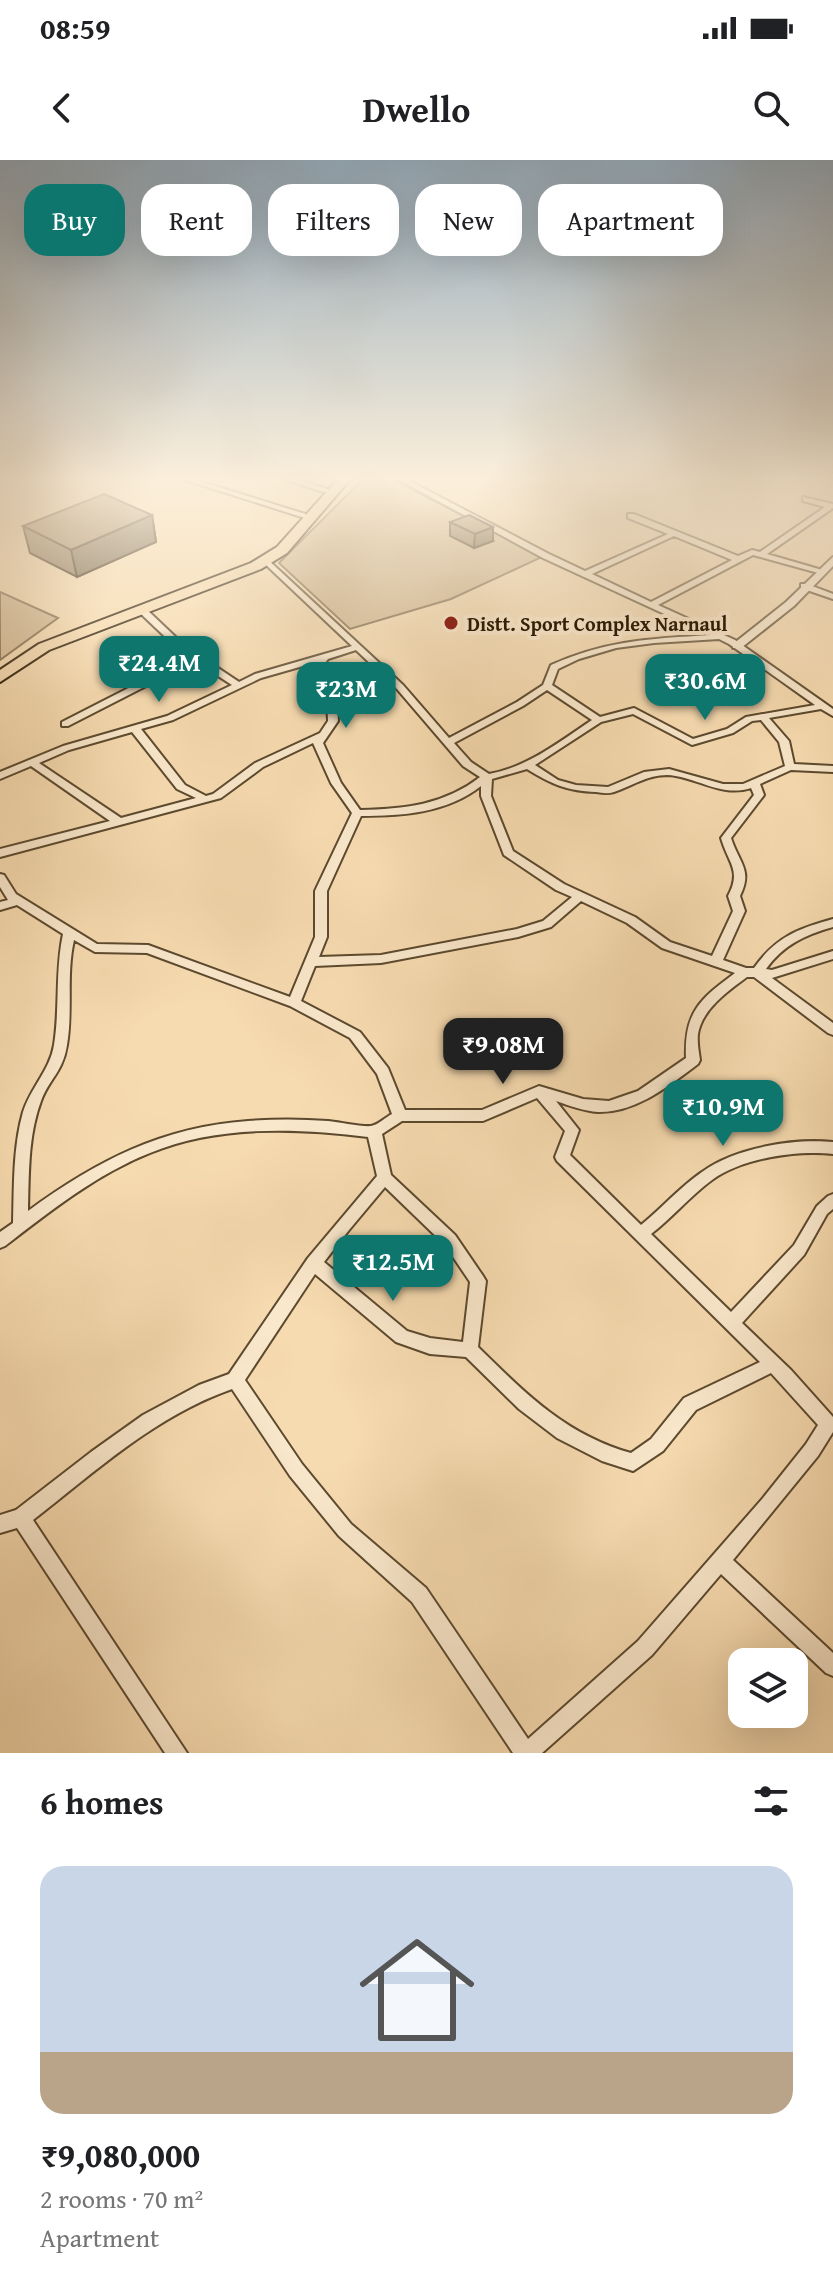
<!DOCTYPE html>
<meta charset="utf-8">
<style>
:root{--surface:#fff;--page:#f6f6f6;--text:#202124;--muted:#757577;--line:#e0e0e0;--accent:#0f766e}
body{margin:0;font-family:"Gentium Book Plus",serif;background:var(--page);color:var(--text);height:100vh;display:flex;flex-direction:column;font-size:30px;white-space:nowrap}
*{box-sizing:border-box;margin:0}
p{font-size:26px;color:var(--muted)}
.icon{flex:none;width:44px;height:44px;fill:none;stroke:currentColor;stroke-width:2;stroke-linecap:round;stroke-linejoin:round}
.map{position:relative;height:1593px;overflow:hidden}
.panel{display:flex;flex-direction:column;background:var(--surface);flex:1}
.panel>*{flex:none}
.guide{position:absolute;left:24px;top:24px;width:786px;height:72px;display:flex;gap:16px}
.tools{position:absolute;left:728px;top:1488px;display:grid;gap:16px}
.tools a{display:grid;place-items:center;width:80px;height:80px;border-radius:16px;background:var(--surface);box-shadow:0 8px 32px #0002;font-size:40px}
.price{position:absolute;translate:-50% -68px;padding:0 18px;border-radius:16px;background:var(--accent);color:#fff;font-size:26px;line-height:52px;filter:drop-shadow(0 2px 4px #0008)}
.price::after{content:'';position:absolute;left:50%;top:48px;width:24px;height:18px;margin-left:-12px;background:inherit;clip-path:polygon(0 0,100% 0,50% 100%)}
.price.current{background:#222;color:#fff}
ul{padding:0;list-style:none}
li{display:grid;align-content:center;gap:16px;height:424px;padding:0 40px}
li+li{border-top:2px solid var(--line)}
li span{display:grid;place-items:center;height:248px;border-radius:24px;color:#555}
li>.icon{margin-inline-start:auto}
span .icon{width:144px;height:144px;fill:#fffc;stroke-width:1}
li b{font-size:34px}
h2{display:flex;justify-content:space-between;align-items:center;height:96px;padding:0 40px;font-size:34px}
.tag{padding:0 28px;border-radius:24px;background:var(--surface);box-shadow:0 8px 32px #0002;font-size:28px;line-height:72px}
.tag.current{background:var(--accent);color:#fff}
.status{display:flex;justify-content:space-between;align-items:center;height:56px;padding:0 40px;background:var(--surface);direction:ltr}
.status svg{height:22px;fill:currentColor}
header{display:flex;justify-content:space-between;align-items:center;height:104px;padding:0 40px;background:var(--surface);font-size:36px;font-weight:800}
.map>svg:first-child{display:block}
.green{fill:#d4ba92;stroke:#7e694a;stroke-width:2}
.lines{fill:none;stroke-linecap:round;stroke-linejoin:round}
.minor-casing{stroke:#5c492e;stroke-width:4}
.tertiary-casing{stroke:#5c492e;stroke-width:4}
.primary-casing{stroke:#291802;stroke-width:4}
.minor{fill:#fae8cc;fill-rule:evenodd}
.tertiary{fill:#fae8cc;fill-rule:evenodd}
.primary{fill:#f7dbb0;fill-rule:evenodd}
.wall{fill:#7f6c4f;stroke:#291802;stroke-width:2}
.shaded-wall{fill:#685840;stroke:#291802;stroke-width:2}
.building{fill:#947d5c;stroke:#291802;stroke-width:2}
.poi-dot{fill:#8f2418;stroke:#fae8cc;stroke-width:3}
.labels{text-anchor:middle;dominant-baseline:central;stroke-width:8;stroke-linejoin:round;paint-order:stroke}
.far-poi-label{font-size:20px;font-weight:bold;fill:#291802;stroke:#fae8cc;text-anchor:start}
</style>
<div class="status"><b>08:59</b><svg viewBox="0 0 49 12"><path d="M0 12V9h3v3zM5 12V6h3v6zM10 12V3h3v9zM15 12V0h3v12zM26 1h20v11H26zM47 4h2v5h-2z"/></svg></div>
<header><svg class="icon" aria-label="back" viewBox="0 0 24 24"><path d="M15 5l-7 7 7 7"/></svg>Dwello<svg class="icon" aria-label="search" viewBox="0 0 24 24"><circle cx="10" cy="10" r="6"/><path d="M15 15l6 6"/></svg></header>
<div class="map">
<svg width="833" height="1593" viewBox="0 0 833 1593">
<rect width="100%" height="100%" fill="#f7dbb0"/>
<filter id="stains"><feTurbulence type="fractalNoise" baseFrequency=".0025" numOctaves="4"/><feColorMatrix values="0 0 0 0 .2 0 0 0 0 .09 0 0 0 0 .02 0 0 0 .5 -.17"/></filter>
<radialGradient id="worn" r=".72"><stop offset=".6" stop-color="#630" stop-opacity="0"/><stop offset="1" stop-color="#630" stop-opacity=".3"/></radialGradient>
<!-- green -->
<path class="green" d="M 365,317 L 388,317 L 542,397 L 451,439 L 350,469 L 279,403 Z
M 0,432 L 58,458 L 0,500 Z"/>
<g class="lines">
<defs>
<path id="minor" d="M 176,317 L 186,317 L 315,357 L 308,359 Z
M 277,317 L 288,317 L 337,332 L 330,334 Z
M 394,317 L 402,317 L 549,394 L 585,411 L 668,374 L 628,358 L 628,354 L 634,354 L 738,396 L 752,390 L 760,392 L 825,347 L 803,341 L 803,337 L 833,344 L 833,348 L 767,394 L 822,410 L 822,414 L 753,395 L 658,445 L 735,480 L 833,549 L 833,556 L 821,549 L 769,558 L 789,581 L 794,604 L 833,606 L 833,612 L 791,610 L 760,624 L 764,635 L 731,678 C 739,703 753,710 740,736 L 745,751 L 723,800 L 746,808 L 754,808 C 776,777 797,769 833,759 L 833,767 C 805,775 783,785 766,809 L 772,810 L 833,791 L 833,799 L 772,818 L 833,863 L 833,875 L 828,873 L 754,817 L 747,817 C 728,831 702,849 698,874 C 697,883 699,892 700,900 L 698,904 C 670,925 636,953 598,952 C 584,951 570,946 556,941 L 579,970 L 570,995 L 641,1065 C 662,1048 680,1027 702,1012 C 734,988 794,978 833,982 L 833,994 C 797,990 742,998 712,1020 C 690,1036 672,1058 651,1074 L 731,1152 L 794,1085 L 817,1046 L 828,1036 L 833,1034 L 833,1049 L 827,1054 L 804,1095 L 742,1163 L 791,1210 L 833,1257 L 833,1272 L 818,1296 L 733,1400 L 833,1493 L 833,1516 L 826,1513 L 721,1414 L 652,1495 L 542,1593 L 513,1593 L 412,1442 L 339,1376 L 290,1316 L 232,1229 C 155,1256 96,1311 33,1360 L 187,1593 L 165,1593 L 17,1368 L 0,1373 L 0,1355 L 16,1350 L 91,1292 L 143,1255 L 199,1225 L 229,1214 L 308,1098 L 377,1016 L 368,977 C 297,968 217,965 150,993 C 97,1014 50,1051 5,1086 L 0,1088 L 0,1072 L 13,1063 C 14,1026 13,987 23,952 C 31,927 50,910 54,885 C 60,848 55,811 63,774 L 17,745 L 0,750 L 0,742 L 8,740 L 0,727 L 0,714 L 4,715 L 16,734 L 97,784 L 148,785 L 290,837 L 315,777 L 315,731 L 352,653 L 331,623 L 313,583 L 263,607 L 221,638 L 0,697 L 0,689 L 110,661 L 31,606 L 0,619 L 0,612 L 63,586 L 167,556 L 232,525 L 195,501 L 68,566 L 62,566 L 62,562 L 189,497 L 179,490 L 139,452 L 139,448 L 145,448 L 185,486 L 239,522 L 255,514 L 352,486 L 263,402 L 263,398 L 266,398 L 403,525 L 449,578 L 517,542 L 543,525 L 551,505 C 608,480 649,479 710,475 L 543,398 ZM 674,376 L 732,400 L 651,442 L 592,414 ZM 719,479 L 729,484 L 815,545 L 746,557 L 727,569 L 693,579 L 634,548 L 600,557 L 552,525 L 558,509 L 579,499 L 616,488 L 654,483 ZM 356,490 L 397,529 L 463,606 L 480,617 C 444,645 404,649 360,650 L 341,623 L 323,583 L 338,561 L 337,539 L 325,503 L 328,499 ZM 317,502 L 327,539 L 328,561 L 320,573 L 255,603 L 213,634 L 206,636 L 185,625 L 141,569 L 173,560 L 261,518 ZM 547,530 L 592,560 C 559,582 528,607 489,614 L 471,602 L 454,583 L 523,546 ZM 633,554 L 692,585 L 733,573 L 752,561 L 761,560 L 779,582 L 785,606 L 743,624 L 723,624 L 669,609 L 644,612 L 608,627 L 576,625 L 558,620 L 535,605 L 601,562 ZM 132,572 L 177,629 L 196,638 L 121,658 L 39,603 L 69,590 ZM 527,609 C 551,624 567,631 596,632 C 602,633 608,634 614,632 C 632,626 647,615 667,615 C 695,616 721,638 751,628 L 754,635 L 721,678 C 728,703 742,710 728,736 L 733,751 L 712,796 L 670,782 L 635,757 L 564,724 L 513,691 L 491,636 L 492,619 ZM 481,626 L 481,636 L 504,695 L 556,730 L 572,737 L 543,761 L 517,769 L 381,795 L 319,797 L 327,777 L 327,731 L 361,656 C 402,656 447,653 481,626 ZM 581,741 L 627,763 L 662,788 L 735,813 C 700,839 684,852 686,898 L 638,931 L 609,941 L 583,939 L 539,926 L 482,950 L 405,950 L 388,908 L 360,872 L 301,841 L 315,806 L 381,803 L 518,777 L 551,767 ZM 74,780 L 95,792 L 147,793 L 290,846 L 350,878 L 377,914 L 392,954 C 386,957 378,965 371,966 C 362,967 339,962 328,961 C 301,959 274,959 248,961 C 162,967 96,1001 28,1051 C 29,1014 28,976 41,941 C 49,919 63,912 67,885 C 73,851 66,815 74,780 ZM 537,938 L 565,971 L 555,997 L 557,1001 L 760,1202 L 684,1238 L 651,1279 L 631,1293 C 565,1274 526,1234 478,1187 L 486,1121 L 483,1116 L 455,1075 L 391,1015 L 382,974 L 402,961 L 483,961 ZM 385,1027 L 445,1085 L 470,1122 L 463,1182 L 430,1178 L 407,1171 L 324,1102 L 349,1070 ZM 315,1114 L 396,1182 L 430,1194 L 466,1197 L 519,1249 L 557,1278 L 602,1301 L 633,1311 L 663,1291 L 696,1250 L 771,1213 L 818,1265 L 806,1284 L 763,1338 L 638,1481 L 528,1579 L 426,1428 L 351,1364 L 302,1304 L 245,1220 Z
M 801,424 L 807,424 L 833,434 L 833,439 L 801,428 Z"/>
<path id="tertiary" d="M 833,397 L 833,406 L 794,446 L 741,488 L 733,488 L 733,484 L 786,442 Z"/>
<path id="primary" d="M 340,317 L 352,317 L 287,393 L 261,409 L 49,490 L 0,522 L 0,510 L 39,484 L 251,403 L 277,387 Z"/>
</defs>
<!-- minor casing -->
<use href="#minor" class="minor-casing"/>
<!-- tertiary casing -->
<use href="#tertiary" class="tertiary-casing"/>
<!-- primary casing -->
<use href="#primary" class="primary-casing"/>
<!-- minor -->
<use href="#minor" class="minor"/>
<!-- tertiary -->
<use href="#tertiary" class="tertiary"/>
<!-- primary -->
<use href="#primary" class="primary"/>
</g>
<!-- wall -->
<path class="wall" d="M 152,355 L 156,382 L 77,417 L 30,393 L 23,366 Z
M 450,362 L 493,381 L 474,388 L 450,376 Z"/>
<!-- shaded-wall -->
<path class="shaded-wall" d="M 152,355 L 156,382 L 77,417 L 71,390 Z
M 493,367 L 493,381 L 474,388 L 475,374 Z"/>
<!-- building -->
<path class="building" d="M 104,334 L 152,355 L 71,390 L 23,366 Z
M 469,355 L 493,367 L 475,374 L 450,362 Z"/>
<!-- sky -->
<linearGradient id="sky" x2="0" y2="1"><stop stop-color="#92a9ba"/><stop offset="0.59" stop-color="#fbefdb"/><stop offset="1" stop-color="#fbefdb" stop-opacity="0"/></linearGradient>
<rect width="833" height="540" fill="url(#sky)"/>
<!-- markers -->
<circle class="poi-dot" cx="451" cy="463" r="8"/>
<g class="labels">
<!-- far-poi labels -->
<g class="far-poi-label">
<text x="467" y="463">Distt. Sport Complex Narnaul</text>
</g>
</g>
<rect width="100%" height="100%" filter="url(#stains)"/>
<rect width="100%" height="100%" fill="url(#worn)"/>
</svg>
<div class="tools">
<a><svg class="icon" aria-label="layers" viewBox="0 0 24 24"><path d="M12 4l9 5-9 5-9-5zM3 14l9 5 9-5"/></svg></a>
</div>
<b class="price" style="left:159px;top:544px">₹24.4M</b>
<b class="price" style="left:705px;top:562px">₹30.6M</b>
<b class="price" style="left:346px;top:570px">₹23M</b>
<b class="price current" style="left:503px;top:926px">₹9.08M</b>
<b class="price" style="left:723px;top:988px">₹10.9M</b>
<b class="price" style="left:393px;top:1143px">₹12.5M</b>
<div class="guide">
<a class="tag current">Buy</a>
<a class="tag">Rent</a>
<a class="tag">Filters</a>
<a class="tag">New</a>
<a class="tag">Apartment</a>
</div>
</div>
<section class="panel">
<h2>6 homes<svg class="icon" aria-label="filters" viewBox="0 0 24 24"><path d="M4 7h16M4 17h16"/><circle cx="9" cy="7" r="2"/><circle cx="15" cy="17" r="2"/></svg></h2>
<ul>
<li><span style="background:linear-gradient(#c9d6e8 75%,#b9a48a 0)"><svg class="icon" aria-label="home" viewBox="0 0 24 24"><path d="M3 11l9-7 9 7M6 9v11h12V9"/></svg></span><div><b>₹9,080,000</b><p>2 rooms · 70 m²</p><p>Apartment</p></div></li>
</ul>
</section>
